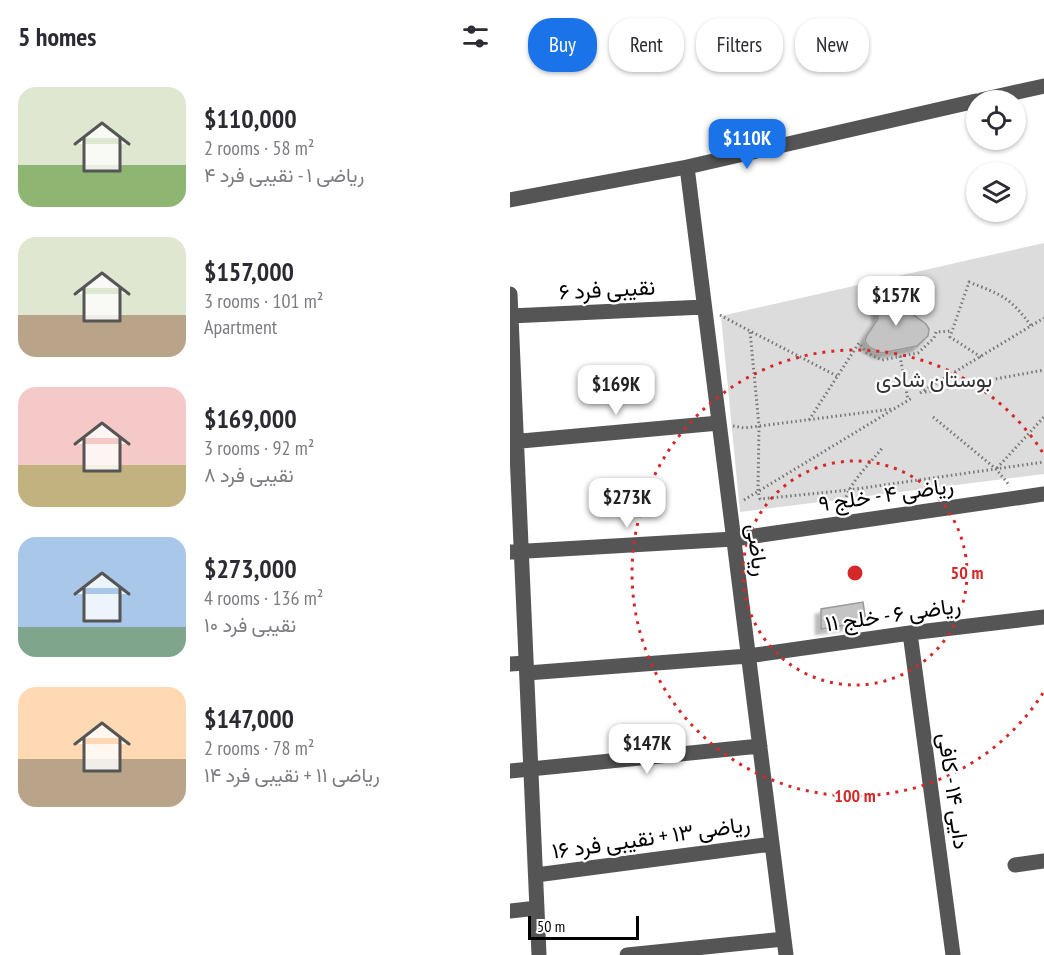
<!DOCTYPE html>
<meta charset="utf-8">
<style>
:root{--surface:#fff;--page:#f7f7f7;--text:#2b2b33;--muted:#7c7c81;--accent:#1a73e8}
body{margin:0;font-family:"PT Sans Narrow",Vazirmatn,sans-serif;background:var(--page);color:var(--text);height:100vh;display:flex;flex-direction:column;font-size:22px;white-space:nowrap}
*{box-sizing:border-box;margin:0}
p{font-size:20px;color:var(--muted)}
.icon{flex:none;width:33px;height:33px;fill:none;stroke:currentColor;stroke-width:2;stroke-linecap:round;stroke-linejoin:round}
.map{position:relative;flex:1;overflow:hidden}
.sheet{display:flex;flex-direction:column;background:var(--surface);width:510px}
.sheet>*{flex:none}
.top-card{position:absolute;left:18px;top:18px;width:426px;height:54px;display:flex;gap:12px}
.buttons{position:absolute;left:456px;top:90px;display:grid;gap:12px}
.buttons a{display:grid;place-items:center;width:60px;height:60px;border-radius:50%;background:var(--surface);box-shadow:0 2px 4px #0004;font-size:30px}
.scale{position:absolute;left:18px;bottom:15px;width:111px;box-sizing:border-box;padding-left:6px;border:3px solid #000;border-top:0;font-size:16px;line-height:21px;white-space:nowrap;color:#000;-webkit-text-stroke:4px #fff;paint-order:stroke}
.price{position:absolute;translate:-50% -51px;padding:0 14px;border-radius:12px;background:#fff;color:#222;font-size:20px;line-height:39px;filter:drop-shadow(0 2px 3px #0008)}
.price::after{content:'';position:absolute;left:50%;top:36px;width:18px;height:14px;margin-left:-9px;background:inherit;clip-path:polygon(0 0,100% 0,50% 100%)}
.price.selected{background:var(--accent);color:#fff}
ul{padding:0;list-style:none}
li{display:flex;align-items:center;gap:18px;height:150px;padding:0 18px}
li span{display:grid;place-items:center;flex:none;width:168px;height:120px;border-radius:18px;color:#555}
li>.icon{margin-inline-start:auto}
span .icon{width:72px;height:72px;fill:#fffc;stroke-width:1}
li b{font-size:26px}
h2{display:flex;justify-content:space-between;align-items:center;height:72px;padding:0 18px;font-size:26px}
.chip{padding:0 21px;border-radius:24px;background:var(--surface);box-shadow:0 2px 4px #0004;font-size:21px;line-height:54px}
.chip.selected{background:var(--accent);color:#fff}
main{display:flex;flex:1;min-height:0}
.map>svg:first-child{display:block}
.green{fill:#dcdcdc}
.building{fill:#c4c4c4;stroke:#999;stroke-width:1.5;filter:url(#shadow)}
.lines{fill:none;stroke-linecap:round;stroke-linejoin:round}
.path{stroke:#777;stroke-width:3;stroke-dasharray:1.5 3;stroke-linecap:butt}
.minor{stroke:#555;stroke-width:15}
.ring{fill:none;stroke:#d62828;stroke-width:3;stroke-dasharray:3 6}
.labels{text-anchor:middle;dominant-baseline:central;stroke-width:4.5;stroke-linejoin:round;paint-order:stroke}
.street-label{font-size:22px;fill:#000;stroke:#fff}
.park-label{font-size:22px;fill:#333;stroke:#fff}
.centre{fill:#d62828;stroke:#fff;stroke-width:3}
.ring-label{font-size:18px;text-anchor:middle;font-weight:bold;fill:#d62828;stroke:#fff;stroke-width:4.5;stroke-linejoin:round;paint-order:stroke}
</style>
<main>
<section class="sheet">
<h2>5 homes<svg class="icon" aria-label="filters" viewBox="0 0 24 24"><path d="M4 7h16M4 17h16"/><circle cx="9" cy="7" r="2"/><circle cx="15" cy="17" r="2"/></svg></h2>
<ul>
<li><span style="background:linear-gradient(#dfe7d0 65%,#8fb573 0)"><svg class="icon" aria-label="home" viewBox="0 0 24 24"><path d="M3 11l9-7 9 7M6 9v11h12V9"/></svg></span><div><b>$110,000</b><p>2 rooms · 58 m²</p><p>ریاضی ۱ - نقیبی فرد ۴</p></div></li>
<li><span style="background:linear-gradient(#dfe7d0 65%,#b9a48a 0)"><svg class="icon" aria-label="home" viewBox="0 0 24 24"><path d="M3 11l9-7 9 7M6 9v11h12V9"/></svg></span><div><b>$157,000</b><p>3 rooms · 101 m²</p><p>Apartment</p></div></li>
<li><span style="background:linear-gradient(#f6c9c9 65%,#c2b280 0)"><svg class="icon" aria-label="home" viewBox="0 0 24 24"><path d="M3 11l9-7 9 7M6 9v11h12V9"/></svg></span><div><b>$169,000</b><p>3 rooms · 92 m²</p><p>نقیبی فرد ۸</p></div></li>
<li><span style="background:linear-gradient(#a9c7e8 75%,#7fa58c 0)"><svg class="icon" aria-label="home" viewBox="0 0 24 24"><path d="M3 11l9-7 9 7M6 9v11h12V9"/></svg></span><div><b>$273,000</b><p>4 rooms · 136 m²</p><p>نقیبی فرد ۱۰</p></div></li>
<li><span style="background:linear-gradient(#ffd9b3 60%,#b9a48a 0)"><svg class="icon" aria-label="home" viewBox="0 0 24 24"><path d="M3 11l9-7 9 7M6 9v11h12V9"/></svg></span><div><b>$147,000</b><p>2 rooms · 78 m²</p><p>ریاضی ۱۱ + نقیبی فرد ۱۴</p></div></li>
</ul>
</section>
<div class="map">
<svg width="534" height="955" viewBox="0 0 534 955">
<defs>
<filter id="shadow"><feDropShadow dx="-5.5" dy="5.5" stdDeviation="1.5" flood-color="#0004"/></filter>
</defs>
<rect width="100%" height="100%" fill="#fff"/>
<!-- green -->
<path class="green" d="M 534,243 L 534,474 L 230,512 L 211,316 Z"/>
<!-- building -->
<path class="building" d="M 381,294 L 394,296 L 393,299 L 399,304 L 401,313 L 416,324 L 419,329 L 418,336 L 407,346 L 371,353 L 359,347 L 355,341 L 357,335 L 368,319 L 367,310 L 372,303 L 370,301 Z
M 353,602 L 356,622 L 311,629 L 311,609 Z"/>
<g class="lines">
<!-- path -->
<path class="path" d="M 210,315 L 240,331
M 390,356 L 398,400
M 471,357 L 440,337 L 459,282 C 492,295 500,297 522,327
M 327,376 L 240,331 L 249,426 L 248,491 L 250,499 L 339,490 L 534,462
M 415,392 L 534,370
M 410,393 L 534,318
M 423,417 L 486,469 L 500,486
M 299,420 L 349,343 L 357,353 L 372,360 L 408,353 L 424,338 L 426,332 L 442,331
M 223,426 L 234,428 L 382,409
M 487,468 L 534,417
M 234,500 L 402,398
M 333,510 C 334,487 359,465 373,447"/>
<!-- minor -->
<path class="minor" d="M 471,100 L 534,86
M 177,167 L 276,955
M 0,200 L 177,167 L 466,101
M 0,294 L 29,955
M 0,316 L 194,307
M 0,442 L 209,423
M 0,552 L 224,539 L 534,494
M 400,633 L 443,955
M 0,664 L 16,663
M 17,673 L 238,656 L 400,633 L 534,617
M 0,771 L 250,746
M 505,865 L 534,861
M 26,875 L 262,844
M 0,911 L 27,908
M 117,955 L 274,939"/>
</g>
<!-- distance rings -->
<g class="ring">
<circle cx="345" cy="573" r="112"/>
<path d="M533 693A223 223 0 1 1 533 453"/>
</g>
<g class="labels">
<!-- street labels -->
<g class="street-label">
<text transform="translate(97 289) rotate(-3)">نقیبی فرد ۶</text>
<text transform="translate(376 494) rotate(-8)">ریاضی ۴ - خلج ۹</text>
<text transform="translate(248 550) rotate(83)">ریاضی</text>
<text transform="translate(383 614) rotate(-8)">ریاضی ۶ - خلج ۱۱</text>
<text transform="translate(444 791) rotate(82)">دایی ۱۴ - کافی</text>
<text transform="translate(141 837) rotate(-8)">ریاضی ۱۳ + نقیبی فرد ۱۶</text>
</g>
<!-- park labels -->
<g class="park-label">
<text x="424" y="379">بوستان شادی</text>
</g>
</g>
<circle cx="345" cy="573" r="9" class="centre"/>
<g class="ring-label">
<text x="457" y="579">50 m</text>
<text x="345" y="802">100 m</text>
</g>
</svg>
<div class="buttons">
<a><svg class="icon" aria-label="locate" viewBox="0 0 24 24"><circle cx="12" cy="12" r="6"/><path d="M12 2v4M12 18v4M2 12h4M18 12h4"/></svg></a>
<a><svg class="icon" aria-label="layers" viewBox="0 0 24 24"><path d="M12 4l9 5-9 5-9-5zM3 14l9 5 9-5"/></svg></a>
</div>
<div class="scale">50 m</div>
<b class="price selected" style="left:237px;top:170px">$110K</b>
<b class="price" style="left:386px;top:327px">$157K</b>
<b class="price" style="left:106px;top:416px">$169K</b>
<b class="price" style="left:117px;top:529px">$273K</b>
<b class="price" style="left:137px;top:775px">$147K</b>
<div class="top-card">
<a class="chip selected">Buy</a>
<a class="chip">Rent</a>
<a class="chip">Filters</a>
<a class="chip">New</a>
</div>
</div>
</main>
